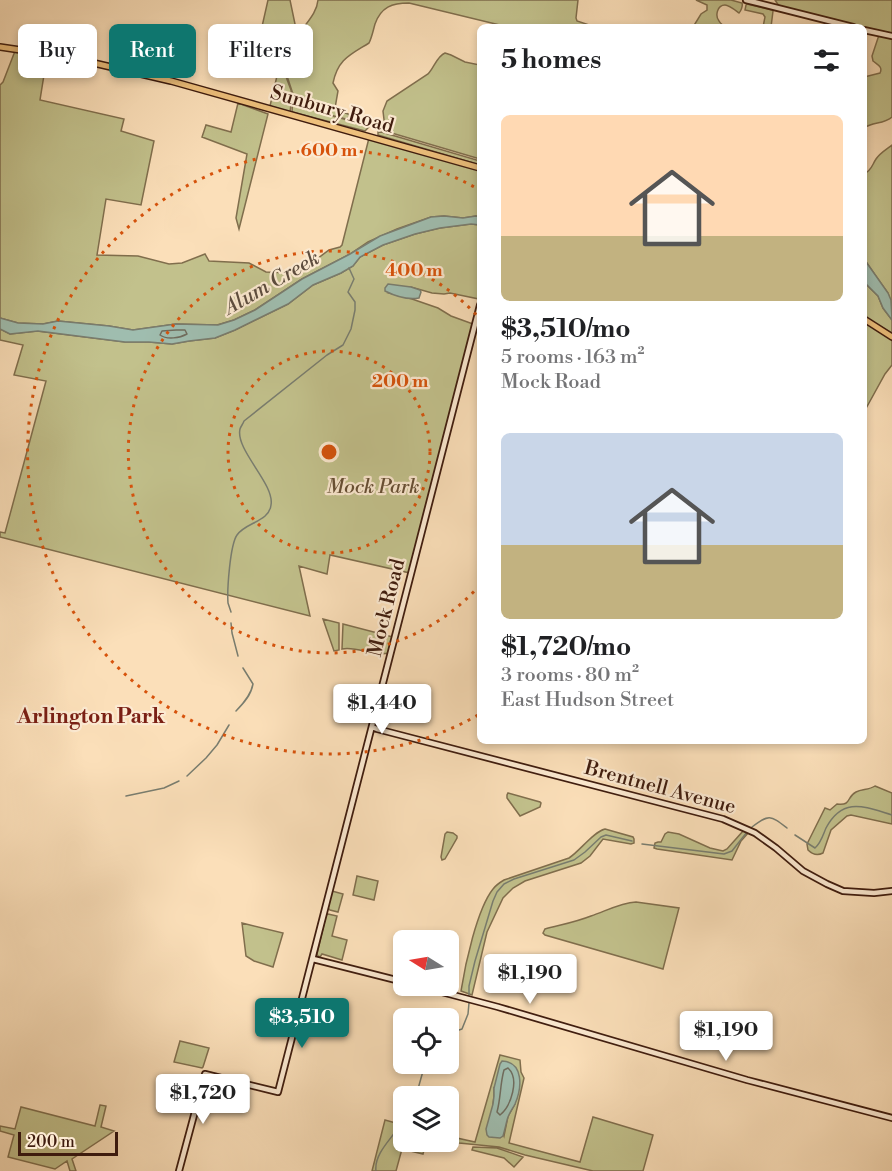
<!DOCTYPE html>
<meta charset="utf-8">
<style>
:root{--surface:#fff;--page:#f6f6f6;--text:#202124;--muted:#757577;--accent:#0f766e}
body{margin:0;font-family:"Libre Bodoni",serif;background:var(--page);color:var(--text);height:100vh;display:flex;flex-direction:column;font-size:22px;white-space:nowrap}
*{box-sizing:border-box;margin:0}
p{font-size:20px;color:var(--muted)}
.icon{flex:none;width:33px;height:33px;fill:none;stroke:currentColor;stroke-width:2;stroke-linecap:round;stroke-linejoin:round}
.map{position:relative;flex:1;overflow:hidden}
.sheet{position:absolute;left:477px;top:24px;width:390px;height:720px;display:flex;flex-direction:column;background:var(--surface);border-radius:9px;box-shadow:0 3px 9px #0003}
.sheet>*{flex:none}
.hud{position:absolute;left:18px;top:24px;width:369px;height:54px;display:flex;gap:12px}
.needle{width:39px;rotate:281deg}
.buttons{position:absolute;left:393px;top:930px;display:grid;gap:12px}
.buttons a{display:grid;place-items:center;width:66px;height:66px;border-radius:9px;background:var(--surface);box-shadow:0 3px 9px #0003;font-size:30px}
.scale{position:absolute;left:18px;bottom:15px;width:100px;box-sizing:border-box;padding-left:6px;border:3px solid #3f1c0e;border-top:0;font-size:16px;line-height:21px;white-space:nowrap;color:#3f1c0e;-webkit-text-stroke:4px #fcead2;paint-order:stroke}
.price{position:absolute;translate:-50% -51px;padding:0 14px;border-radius:6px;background:#fff;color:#222;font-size:20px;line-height:39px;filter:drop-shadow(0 2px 3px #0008)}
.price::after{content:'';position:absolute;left:50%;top:36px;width:18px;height:14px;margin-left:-9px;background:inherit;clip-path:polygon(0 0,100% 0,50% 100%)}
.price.current{background:var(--accent);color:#fff}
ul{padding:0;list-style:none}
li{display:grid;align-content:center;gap:12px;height:318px;padding:0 24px}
li span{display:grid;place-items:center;height:186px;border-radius:9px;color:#555}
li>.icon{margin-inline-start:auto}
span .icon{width:108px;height:108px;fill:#fffc;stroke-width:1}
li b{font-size:26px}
h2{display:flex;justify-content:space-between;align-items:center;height:72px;padding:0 24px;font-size:26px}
.pill{padding:0 21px;border-radius:9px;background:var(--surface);box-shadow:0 3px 9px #0003;font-size:21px;line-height:54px}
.pill.current{background:var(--accent);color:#fff}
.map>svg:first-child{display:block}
.green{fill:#c2c18c;stroke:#806e4d;stroke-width:1.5;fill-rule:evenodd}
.water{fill:#9fbdaf;stroke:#797d6f;stroke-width:1.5}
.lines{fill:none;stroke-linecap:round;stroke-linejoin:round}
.shore{stroke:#6f6c5e;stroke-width:1.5}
.stream{stroke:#797d6f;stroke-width:1.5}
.secondary-casing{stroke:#3f1c0e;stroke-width:8}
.primary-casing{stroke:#3f1c0e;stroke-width:8}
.secondary{stroke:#fcead2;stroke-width:4.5}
.primary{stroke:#eec07c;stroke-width:5}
.ring{fill:none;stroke:#d7530c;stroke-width:3;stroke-dasharray:3 6}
.labels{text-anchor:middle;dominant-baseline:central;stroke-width:4.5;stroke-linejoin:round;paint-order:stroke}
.street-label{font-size:20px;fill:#3f1c0e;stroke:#fcead2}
.park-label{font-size:20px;font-style:italic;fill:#664e34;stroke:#fcead2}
.water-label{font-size:21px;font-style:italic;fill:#5c4c3e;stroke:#fcead2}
.neighbourhood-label{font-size:21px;font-weight:bold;fill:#7a1f14;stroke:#fcead2}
.centre{fill:#d7530c;stroke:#fcead2;stroke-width:3}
.ring-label{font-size:18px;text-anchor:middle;font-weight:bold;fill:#d7530c;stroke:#fcead2;stroke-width:4.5;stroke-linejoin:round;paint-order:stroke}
</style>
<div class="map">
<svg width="892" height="1171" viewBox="0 0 892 1171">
<rect width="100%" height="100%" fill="#fbdfb9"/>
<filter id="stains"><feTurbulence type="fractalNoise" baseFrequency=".00333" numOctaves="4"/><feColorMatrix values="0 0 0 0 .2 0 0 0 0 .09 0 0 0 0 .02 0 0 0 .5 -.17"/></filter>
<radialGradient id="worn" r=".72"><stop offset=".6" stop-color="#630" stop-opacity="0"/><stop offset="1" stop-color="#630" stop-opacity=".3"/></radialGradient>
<!-- green -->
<path class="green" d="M 268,0 L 290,0 L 295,24 L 286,46 L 283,62 L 285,74 L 291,90 L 292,96 L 290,112 L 270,106 L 280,63 L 266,58 L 254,62 Z
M 318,0 L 578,0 L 576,18 L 577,21 L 595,27 L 508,27 L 409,3 C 392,3 381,7 375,24 C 373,31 372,37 369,43 C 350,55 338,59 333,83 L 338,91 L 335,108 L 337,110 L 348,114 L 350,116 L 346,119 L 314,111 L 370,126 L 365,131 L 292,112 L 293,94 L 285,70 L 284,60 L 288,44 L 295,32 L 299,34 C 306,23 317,13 318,0 Z
M 696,0 L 731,0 L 742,3 C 743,6 741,11 739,13 C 735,10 729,5 725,5 C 717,5 715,16 719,21 C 721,25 724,26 728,27 L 693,27 L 701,14 L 707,10 L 707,5 Z
M 775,0 L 892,0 L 892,34 L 779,6 Z
M 747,4 L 772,10 L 773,11 L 771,27 L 763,27 L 765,17 L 763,14 L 745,10 L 746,5 Z
M 879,35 L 892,39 L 892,117 C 884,124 873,122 864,128 L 864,77 L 880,73 C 883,67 878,65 873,61 L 872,56 Z
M 15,51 L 49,56 L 48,67 L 44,75 L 40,100 L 124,119 L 121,131 L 154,141 L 141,205 L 106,199 L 97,255 L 138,256 L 169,264 L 182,263 L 205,254 L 209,261 L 249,263 L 266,272 L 293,273 L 302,270 L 329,250 L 340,247 L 342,245 L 369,138 L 480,170 L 480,217 L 476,216 L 463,218 L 444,216 L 431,217 L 397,229 L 368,242 L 350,254 L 302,279 L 255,310 L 234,320 L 217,325 L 176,324 L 133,330 L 109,326 L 58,321 L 43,324 L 18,323 L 0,318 L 0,85 L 3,82 Z
M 445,53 L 451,55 L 465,62 L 480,65 L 480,159 L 378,129 L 379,127 L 385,128 L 383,111 L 387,101 L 428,74 C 434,68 437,56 445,53 Z
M 238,103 L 268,114 L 239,229 L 236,218 L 247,154 L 202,137 L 206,125 L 231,132 Z
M 378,131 L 480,161 L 480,165 L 378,135 Z
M 892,145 L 892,307 L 888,293 L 864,259 L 864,174 C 872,170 872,165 876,159 C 880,153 887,149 892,145 Z
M 471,224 L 480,225 L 479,299 L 450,293 L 444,294 L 432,293 L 411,287 L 389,293 L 412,299 L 438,308 L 451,316 L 473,324 L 410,573 L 330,555 L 327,574 L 299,566 L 310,616 L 0,537 L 0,532 L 5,533 L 46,381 L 14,375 L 23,345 L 0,340 L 0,329 L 10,334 L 37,331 L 125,342 L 149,342 L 172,344 L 189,341 L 215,338 L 235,330 L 288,304 L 313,285 L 341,273 L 353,266 L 360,257 L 383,245 L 415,234 L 440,228 Z
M 864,282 L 878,296 L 883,308 L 892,320 L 892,333 L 864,317 Z
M 864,322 L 892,339 L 892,365 L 885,374 L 864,412 Z
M 323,619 L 339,623 L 339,650 L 334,651 Z
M 343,624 L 393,637 L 389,653 C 373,657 358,646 342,649 Z
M 875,786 L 892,793 L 892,824 L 851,815 L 847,816 L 831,830 L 823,853 C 817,856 812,854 808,850 L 807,844 L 825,808 L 830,810 L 837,804 C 852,806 846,797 856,792 C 862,789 869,790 875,786 Z
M 508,793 L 540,802 L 541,803 L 540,807 L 520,816 L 507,798 L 507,795 Z
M 605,829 L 633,837 L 634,839 L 634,843 L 631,844 L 603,839 L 590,856 L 581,863 L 525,881 L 513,888 L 503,898 L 487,932 L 472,995 L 461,991 C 465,965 477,909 493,889 C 496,885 499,883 504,880 L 569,858 C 580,851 593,832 605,829 Z
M 744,830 L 749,832 L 741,841 L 732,860 L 657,849 L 654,848 L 655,843 L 658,842 L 661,842 L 665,834 L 668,832 L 679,834 L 710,848 L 723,851 L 727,849 Z
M 447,832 L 453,833 L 457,836 L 457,838 L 445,859 L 442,860 L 441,857 L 445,834 Z
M 357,876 L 378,881 L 374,900 L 353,895 Z
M 332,891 L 343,894 L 338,912 L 330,910 L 328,908 Z
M 636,902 L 679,908 L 663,969 L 545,935 L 543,933 L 545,929 C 560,925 576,922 591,916 C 606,911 620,903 636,902 Z
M 328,914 L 337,916 L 332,936 L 347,940 L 342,960 L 322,954 L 320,957 L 318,956 L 317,954 L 326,915 Z
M 242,923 L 283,933 L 273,967 L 254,961 L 246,956 Z
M 180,1041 L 209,1048 L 203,1067 L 202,1068 L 174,1062 Z
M 500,1055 L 520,1060 L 521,1072 L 524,1078 L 509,1143 L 580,1162 L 593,1117 L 653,1135 L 643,1171 L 593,1171 L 525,1155 L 499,1147 L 459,1143 L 449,1141 L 448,1136 L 475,1142 ZM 494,1088 L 515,1104 L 508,1116 L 504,1136 L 493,1104 L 494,1096 Z
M 100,1105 L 106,1106 L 101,1127 L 114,1131 L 72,1159 L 76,1171 L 70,1171 L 67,1161 L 55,1169 L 8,1157 L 14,1135 L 0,1131 L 0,1126 L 15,1129 L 21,1107 L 95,1126 Z
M 385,1120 L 403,1125 L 404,1142 L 426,1142 L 423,1154 L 402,1149 L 396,1171 L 372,1171 Z
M 473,1147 L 497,1148 L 523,1157 L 514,1167 L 504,1158 L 472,1150 Z"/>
<!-- water -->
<path class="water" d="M 444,216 L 463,218 L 476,216 L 480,217 L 480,225 L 471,224 L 440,228 L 415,234 L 383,245 L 360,257 L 353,266 L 341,273 L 313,285 L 288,304 L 235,330 L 215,338 L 189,341 L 172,344 L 149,342 L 125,342 L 38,331 L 10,334 L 0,329 L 0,318 L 18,323 L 43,324 L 58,321 L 109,326 L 133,330 L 176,324 L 218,325 L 234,320 L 255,310 L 302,279 L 350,254 L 380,236 L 431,217 Z
M 864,259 L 888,293 L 891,300 L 892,320 L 883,308 L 878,296 L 864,282 Z
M 388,284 L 411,287 L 420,290 L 421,292 L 419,298 C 408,300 395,296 385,291 L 385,288 Z
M 502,1061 C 524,1062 522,1088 515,1104 C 513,1108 510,1112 508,1117 C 506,1123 505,1130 503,1136 L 500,1138 L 489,1137 L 487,1135 L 486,1129 L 493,1104 L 494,1096 L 494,1088 L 500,1064 Z"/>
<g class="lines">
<!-- shore -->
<path class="shore" d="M 176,330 L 185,330 L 187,334 C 180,338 167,340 160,335 L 162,331 Z
M 508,1068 C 520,1079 511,1106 500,1115 L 497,1112 C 501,1097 500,1084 504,1070 Z"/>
<!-- stream -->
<path class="stream" d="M 231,612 C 230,609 229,606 228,603 C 227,590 230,545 237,535 C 246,522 269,522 271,505 C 275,484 235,450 240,429 C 241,426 243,424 244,421 L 327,355 L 343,345 L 351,329 L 355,310 L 355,302 L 348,292 L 354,279 L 349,268
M 231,623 L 232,633 L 238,656
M 236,711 C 244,703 251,695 253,684 L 243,668
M 187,776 L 206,758 L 217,745 L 229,725
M 126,796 L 164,788 L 179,781
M 752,827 C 769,814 770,815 787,828
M 795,835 L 815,848 C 821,843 823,835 826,828 C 843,796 865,807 892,815
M 642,844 L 724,854 L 732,851 L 747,832
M 469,995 L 469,986 L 475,961 L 493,901 L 497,892 L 504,884 L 514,879 L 574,860 L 585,852 L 601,837 L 606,835 L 632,841
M 448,1033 L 453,1029 L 459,1030 L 462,1029 L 468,1014 L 469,1003
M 416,1096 L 425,1064
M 376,1171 C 374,1156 388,1142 396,1131"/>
<defs>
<path id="secondary" d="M 746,0 L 853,27
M 864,30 L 892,36
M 372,727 L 377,729 L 723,819 L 755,833 L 776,848 L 803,871 L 827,884 L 843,891 L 874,893 L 892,891
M 313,959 L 404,982
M 419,986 L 498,1007 L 747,1080 L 892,1118
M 179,1171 L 205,1074 L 278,1092 L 480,305"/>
<path id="primary" d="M 0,47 L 68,57 L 171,81 L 480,168
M 864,319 L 892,337"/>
</defs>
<!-- secondary casing -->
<use href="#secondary" class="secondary-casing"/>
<!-- primary casing -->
<use href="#primary" class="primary-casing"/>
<!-- secondary -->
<use href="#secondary" class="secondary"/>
<!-- primary -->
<use href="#primary" class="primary"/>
</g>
<!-- distance rings -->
<g class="ring">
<circle cx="329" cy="452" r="101"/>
<path d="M480 585A201 201 0 1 1 480 319"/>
<path d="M478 715A302 302 0 1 1 478 189"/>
</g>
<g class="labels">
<!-- street labels -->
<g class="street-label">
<text transform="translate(332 110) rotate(16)">Sunbury Road</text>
<text transform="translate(387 608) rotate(-76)">Mock Road</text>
<text transform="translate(660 788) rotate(15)">Brentnell Avenue</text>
</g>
<!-- park labels -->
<g class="park-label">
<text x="373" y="487">Mock Park</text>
</g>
<!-- water labels -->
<g class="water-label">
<text transform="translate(272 283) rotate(-30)">Alum Creek</text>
</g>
<!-- neighbourhood labels -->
<g class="neighbourhood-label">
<text x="91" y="717">Arlington Park</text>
</g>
</g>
<circle cx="329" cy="452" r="9" class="centre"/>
<g class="ring-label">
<text x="329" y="156">600 m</text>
<text x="414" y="276">400 m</text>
<text x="400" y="387">200 m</text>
</g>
<rect width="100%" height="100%" filter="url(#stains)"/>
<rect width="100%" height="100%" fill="url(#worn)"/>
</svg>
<div class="buttons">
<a><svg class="needle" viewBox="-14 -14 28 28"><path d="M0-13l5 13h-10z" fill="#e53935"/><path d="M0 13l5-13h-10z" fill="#757577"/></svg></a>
<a><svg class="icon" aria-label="locate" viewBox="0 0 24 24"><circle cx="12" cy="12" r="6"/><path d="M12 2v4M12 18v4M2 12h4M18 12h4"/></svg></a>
<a><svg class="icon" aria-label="layers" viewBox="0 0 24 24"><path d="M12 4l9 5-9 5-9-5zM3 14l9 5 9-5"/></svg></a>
</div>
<div class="scale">200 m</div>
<b class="price" style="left:382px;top:735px">$1,440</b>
<b class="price" style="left:530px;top:1005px">$1,190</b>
<b class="price current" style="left:302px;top:1049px">$3,510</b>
<b class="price" style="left:726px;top:1062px">$1,190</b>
<b class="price" style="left:203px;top:1125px">$1,720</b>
<div class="hud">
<a class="pill">Buy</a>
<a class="pill current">Rent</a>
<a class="pill">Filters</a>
</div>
<section class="sheet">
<h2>5 homes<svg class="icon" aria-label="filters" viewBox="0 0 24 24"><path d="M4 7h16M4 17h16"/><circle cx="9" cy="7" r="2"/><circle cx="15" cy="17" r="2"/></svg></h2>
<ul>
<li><span style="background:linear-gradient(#ffd9b3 65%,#c2b280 0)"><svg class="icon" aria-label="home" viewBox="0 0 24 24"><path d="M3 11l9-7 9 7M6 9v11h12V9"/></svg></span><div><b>$3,510/mo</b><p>5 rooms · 163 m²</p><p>Mock Road</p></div></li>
<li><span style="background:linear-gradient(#c9d6e8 60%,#c2b280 0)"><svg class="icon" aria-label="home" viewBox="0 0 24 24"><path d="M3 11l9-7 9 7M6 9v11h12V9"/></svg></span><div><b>$1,720/mo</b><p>3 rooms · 80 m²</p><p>East Hudson Street</p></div></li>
</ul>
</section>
</div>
